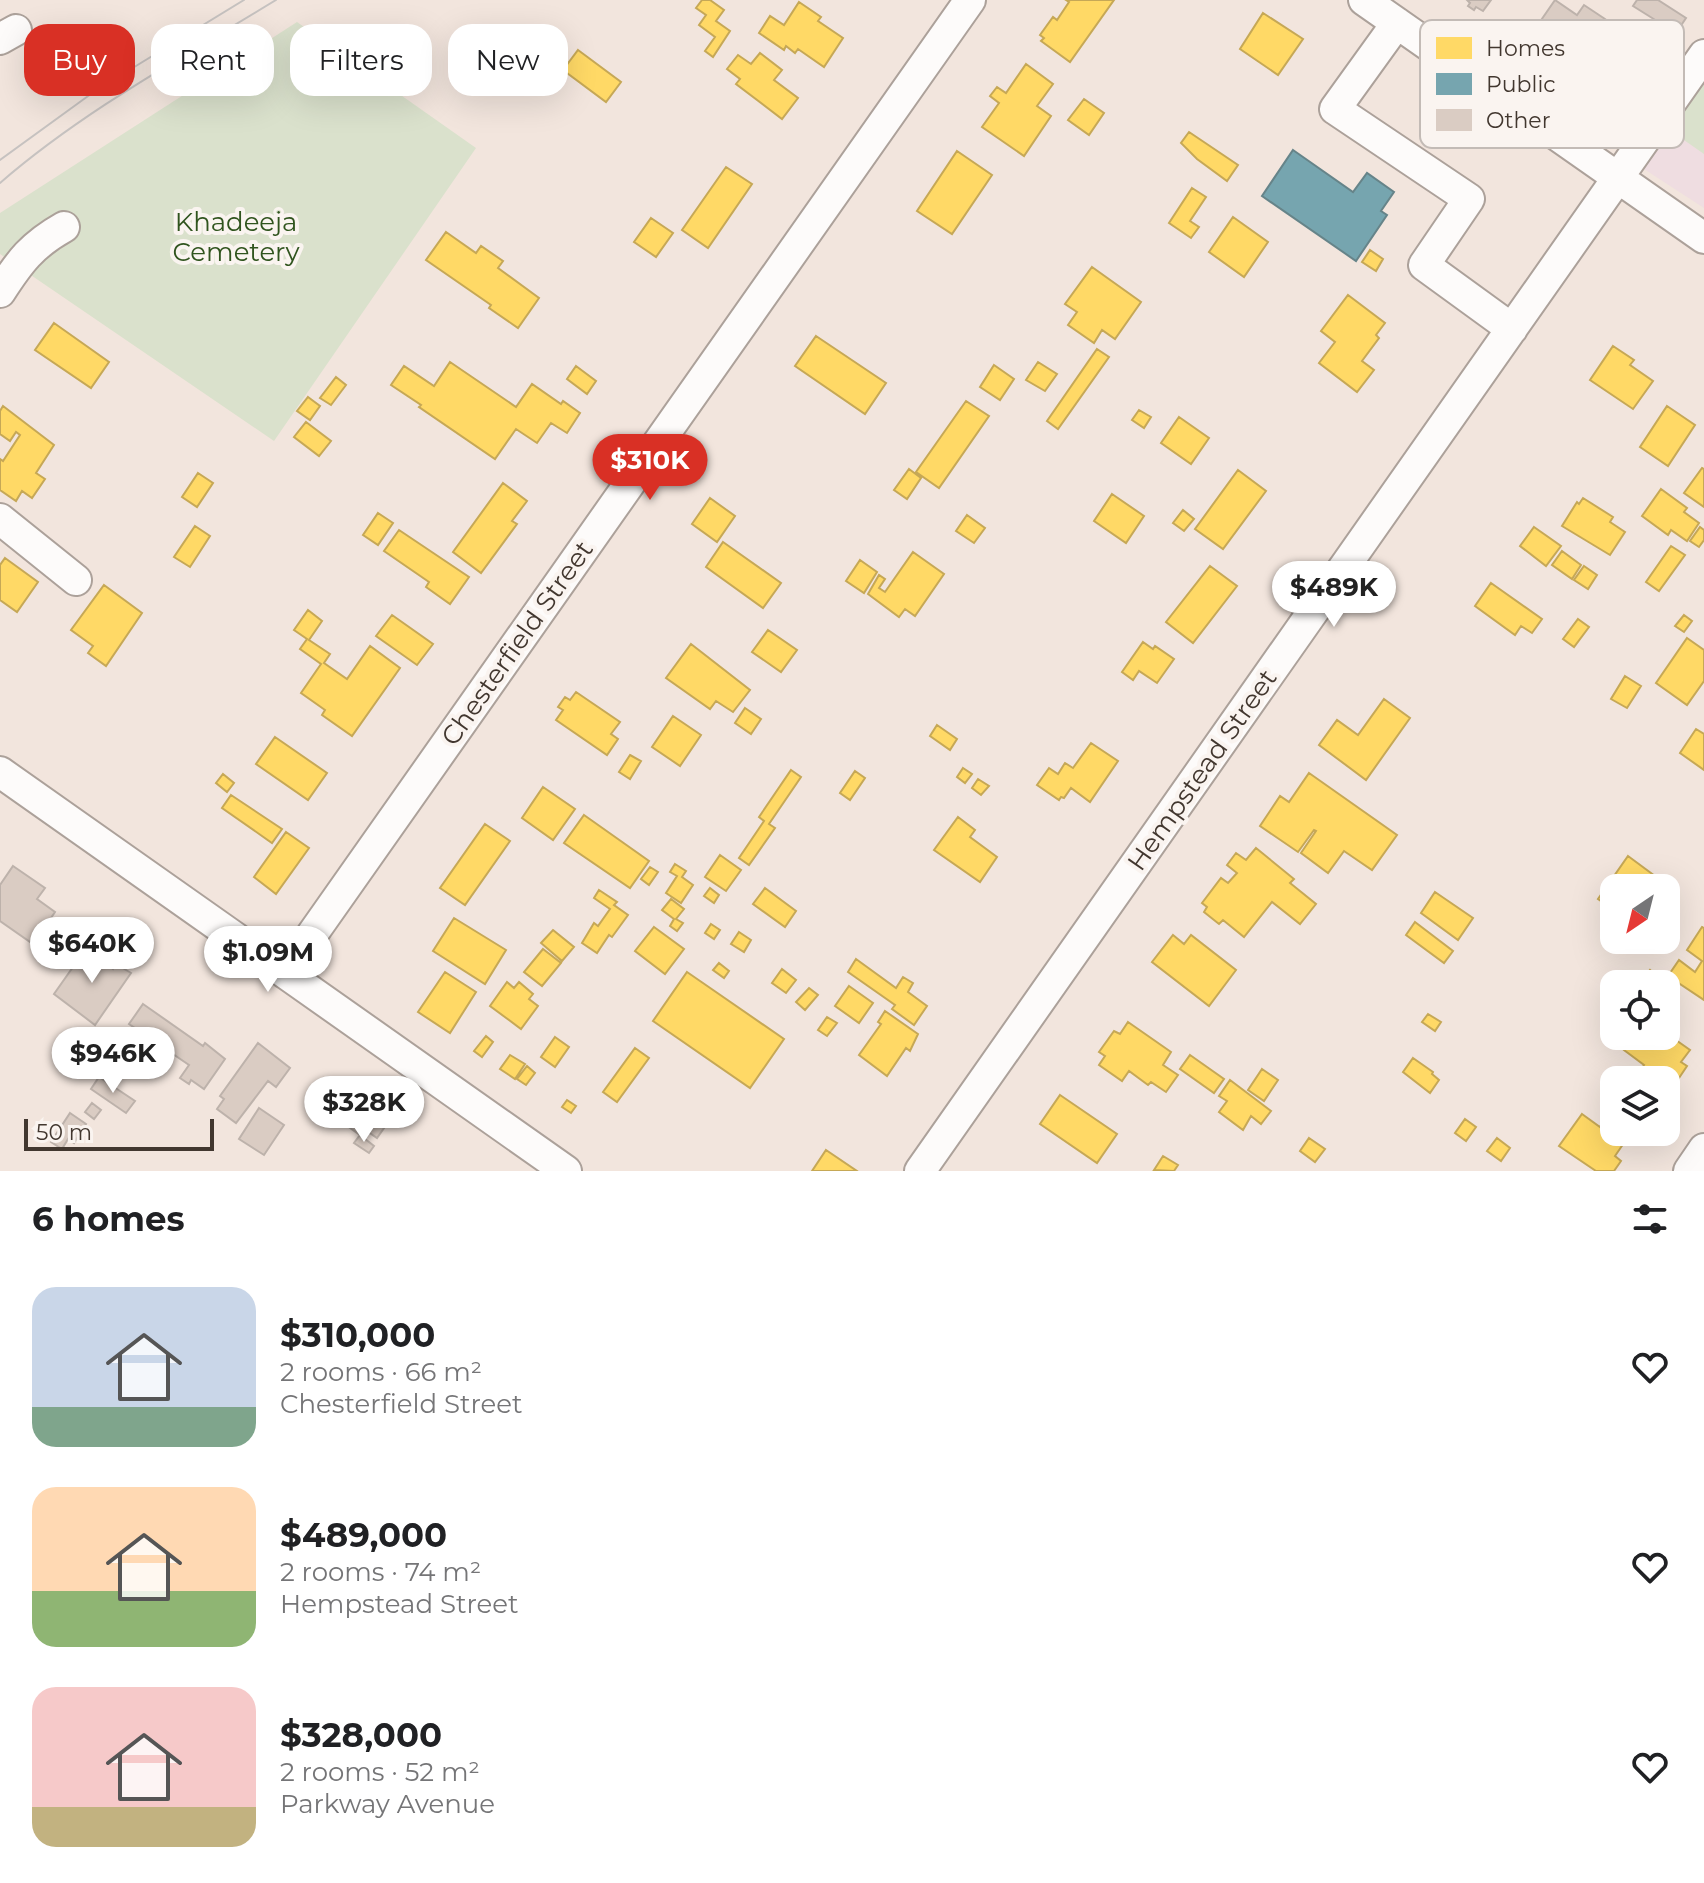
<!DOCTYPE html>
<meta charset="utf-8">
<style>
:root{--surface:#fff;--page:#f6f6f6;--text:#202124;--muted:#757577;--accent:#d93025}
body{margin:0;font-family:Montserrat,sans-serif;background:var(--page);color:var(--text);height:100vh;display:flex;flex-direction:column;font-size:30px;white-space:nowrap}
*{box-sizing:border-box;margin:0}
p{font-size:26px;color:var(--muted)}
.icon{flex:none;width:44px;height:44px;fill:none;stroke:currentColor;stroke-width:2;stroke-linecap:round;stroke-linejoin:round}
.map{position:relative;height:1171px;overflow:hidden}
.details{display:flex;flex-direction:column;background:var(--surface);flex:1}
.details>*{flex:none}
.top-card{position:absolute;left:24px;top:24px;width:800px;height:72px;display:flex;gap:16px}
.needle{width:52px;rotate:215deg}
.buttons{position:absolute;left:1600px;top:874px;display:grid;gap:16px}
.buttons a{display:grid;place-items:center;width:80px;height:80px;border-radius:16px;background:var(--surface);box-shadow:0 8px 32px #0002;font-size:40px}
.scale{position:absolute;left:24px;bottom:20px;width:190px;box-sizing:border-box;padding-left:8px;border:4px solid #42372f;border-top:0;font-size:22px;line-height:28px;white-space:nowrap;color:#42372f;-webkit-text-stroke:6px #faf4f0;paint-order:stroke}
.price{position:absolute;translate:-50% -68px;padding:0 18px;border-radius:28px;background:#fff;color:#222;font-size:26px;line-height:52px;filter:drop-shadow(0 2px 4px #0008)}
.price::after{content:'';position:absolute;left:50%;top:48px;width:24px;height:18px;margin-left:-12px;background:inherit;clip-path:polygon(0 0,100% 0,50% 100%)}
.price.current{background:var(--accent);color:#fff}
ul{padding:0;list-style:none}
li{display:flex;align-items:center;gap:24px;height:200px;padding:0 32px}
li span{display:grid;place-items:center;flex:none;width:224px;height:160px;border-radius:24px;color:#555}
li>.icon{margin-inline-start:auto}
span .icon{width:96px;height:96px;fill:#fffc;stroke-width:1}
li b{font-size:34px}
h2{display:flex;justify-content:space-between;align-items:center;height:96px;padding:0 32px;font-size:34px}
.tag{padding:0 28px;border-radius:24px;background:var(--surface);box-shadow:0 8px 32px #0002;font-size:28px;line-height:72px}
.tag.current{background:var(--accent);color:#fff}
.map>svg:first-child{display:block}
.education{fill:#efdde1}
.green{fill:#dae1cc}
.homes{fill:#ffd966;stroke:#c6a856;stroke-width:2}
.public{fill:#76a5af;stroke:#668489;stroke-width:2}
.building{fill:#daccc3;stroke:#bdb2ab;stroke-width:2}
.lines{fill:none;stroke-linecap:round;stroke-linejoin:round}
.minor-casing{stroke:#aca19a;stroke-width:34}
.minor{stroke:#fdfbfa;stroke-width:30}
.tram{stroke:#c6c2c0;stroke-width:2}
.labels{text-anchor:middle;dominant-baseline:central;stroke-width:8;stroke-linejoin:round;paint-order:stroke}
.park-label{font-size:26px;fill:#30541e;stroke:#faf4f0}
.street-label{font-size:26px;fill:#42372f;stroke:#faf4f0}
.key{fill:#faf4f0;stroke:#c3bbb6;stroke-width:2}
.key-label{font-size:22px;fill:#42372f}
</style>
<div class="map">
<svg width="1704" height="1171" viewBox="0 0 1704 1171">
<rect width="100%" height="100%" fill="#f2e5dd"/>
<!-- education -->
<path class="education" d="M 1704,83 L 1704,208 L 1644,169 Z"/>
<!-- green -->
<path class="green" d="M 297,22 L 476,148 L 274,441 L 0,254 L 0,213 Z
M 1704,83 L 1704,154 L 1671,131 Z"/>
<!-- homes -->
<path class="homes" d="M 702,0 L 710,0 L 724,10 L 716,21 L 730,31 L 713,57 L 705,51 L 715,37 L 699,25 L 706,15 L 696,8 Z
M 1066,0 L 1114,0 L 1070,62 L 1041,41 L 1044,38 L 1040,35 L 1053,17 L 1057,20 L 1069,2 Z
M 799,2 L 821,17 L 818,21 L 843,38 L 824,67 L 798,49 L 795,53 L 786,46 L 784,50 L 759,33 L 770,16 L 784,25 Z
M 1263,13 L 1303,39 L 1278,75 L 1240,49 Z
M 578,50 L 621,82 L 606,102 L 563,70 Z
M 760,53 L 782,70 L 774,80 L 798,98 L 782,119 L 736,84 L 740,79 L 727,69 L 738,55 L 751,64 Z
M 1026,64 L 1053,84 L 1037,106 L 1051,116 L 1024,156 L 982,127 L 999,103 L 990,96 L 997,87 L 1006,93 Z
M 1084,99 L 1104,113 L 1089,135 L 1068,120 Z
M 1189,132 L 1238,165 L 1227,181 L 1197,159 L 1181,143 Z
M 957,151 L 992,175 L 952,234 L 917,211 Z
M 726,167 L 752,184 L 708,248 L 682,230 Z
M 1192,188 L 1206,197 L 1190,221 L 1199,227 L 1191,238 L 1169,223 Z
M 1233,217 L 1268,242 L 1244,277 L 1209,252 Z
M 651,218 L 673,233 L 656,257 L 634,242 Z
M 446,232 L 476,253 L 481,246 L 503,261 L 498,268 L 539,298 L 518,328 L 489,308 L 491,305 L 426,260 Z
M 1370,250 L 1383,259 L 1376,271 L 1362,262 Z
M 1092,267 L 1141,302 L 1115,339 L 1102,330 L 1094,343 L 1068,325 L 1077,312 L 1065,304 Z
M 1348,295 L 1385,323 L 1376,335 L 1379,338 L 1362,361 L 1374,370 L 1357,392 L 1319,363 L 1335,342 L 1321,331 Z
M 54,323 L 109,362 L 91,388 L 35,350 Z
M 816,336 L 886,383 L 865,414 L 795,366 Z
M 1613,346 L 1634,360 L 1630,365 L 1653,381 L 1633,409 L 1590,380 Z
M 1097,349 L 1109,357 L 1058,429 L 1047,421 Z
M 450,362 L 516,407 L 532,384 L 561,404 L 563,401 L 580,413 L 567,433 L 551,423 L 537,443 L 516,429 L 495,459 L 419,407 L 421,405 L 391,385 L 404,366 L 434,386 Z
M 1038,362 L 1057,374 L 1045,391 L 1026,380 Z
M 994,365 L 1014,379 L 1000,400 L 980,387 Z
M 576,366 L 596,381 L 587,394 L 567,379 Z
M 336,377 L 346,385 L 331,405 L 320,398 Z
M 308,397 L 320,406 L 310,420 L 297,411 Z
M 966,401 L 989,416 L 939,488 L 916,472 Z
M 3,406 L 54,445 L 36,473 L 45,479 L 32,498 L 22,491 L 16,501 L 0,490 L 0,459 L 3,461 L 20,435 L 16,432 L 10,441 L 0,434 L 0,411 Z
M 1667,406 L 1695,425 L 1668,466 L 1640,447 Z
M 1139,410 L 1151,417 L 1144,428 L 1132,420 Z
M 1179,417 L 1209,438 L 1191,464 L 1161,443 Z
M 306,422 L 331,441 L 319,456 L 294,437 Z
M 1702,468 L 1704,469 L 1704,507 L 1684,493 Z
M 909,469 L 921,478 L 907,499 L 894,490 Z
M 1238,470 L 1266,491 L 1223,549 L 1195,529 Z
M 198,473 L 213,483 L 197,507 L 182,497 Z
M 503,483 L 527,501 L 512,521 L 517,524 L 481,573 L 453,552 Z
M 1661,489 L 1687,508 L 1684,512 L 1699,523 L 1687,541 L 1671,530 L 1668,535 L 1642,516 Z
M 1112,494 L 1144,516 L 1126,543 L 1094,521 Z
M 710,498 L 735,516 L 717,542 L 692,524 Z
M 1583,498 L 1613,517 L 1610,522 L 1625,532 L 1610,555 L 1562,526 L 1577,502 L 1579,504 Z
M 1183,510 L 1194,519 L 1184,531 L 1173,523 Z
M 378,513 L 393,523 L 378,545 L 363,535 Z
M 967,515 L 985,528 L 974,543 L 956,531 Z
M 195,526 L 210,536 L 190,567 L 174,557 Z
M 1534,527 L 1561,546 L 1546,566 L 1520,546 Z
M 1700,527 L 1704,530 L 1704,540 L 1699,547 L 1690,541 Z
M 399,530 L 469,577 L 450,604 L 426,587 L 429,582 L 384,551 Z
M 723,542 L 781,583 L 763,608 L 706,567 Z
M 1671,546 L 1685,555 L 1659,591 L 1646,582 Z
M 1562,551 L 1581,565 L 1572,579 L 1552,565 Z
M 913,552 L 944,574 L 915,616 L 905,609 L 899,617 L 868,594 L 879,575 L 885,579 L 879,588 L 885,592 Z
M 5,558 L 38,582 L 17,612 L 0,600 L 0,565 Z
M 860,560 L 877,572 L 864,593 L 846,581 Z
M 1210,566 L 1237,586 L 1193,643 L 1166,622 Z
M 1584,566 L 1597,575 L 1588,589 L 1574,580 Z
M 1491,583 L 1542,619 L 1532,633 L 1521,626 L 1515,635 L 1475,606 Z
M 104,585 L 142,613 L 106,666 L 88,653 L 93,646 L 71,630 Z
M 308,610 L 322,621 L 309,640 L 330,654 L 324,663 L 347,679 L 370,646 L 400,668 L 352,736 L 322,715 L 325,710 L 301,693 L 321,664 L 300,649 L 307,639 L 294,630 Z
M 392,615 L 433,644 L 417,665 L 376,636 Z
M 1684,615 L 1692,621 L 1684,632 L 1675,626 Z
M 1578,619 L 1589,627 L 1574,647 L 1563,639 Z
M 768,630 L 797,650 L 781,672 L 752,652 Z
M 1687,638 L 1704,650 L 1704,681 L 1687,705 L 1656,683 Z
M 1143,642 L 1153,649 L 1155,646 L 1174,659 L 1157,683 L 1139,671 L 1133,680 L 1122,672 Z
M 691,644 L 750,690 L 733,712 L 716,701 L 710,709 L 666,678 Z
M 1625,676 L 1641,686 L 1627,708 L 1611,699 Z
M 576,692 L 620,722 L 611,734 L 618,739 L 607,755 L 556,720 L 563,710 L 558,707 L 565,697 L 570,700 Z
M 1384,699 L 1410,718 L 1366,780 L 1319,745 L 1337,720 L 1358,735 Z
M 745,708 L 761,719 L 751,734 L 735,723 Z
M 673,716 L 701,735 L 680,766 L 652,747 Z
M 937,725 L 957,739 L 950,750 L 930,736 Z
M 1696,729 L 1704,734 L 1704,770 L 1680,753 Z
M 275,737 L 327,773 L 308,800 L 256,764 Z
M 1091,743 L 1118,761 L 1090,802 L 1071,788 L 1064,798 L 1061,797 L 1059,800 L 1037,785 L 1049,768 L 1058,774 L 1065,763 L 1073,768 Z
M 630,755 L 641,761 L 630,779 L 619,772 Z
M 963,768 L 972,774 L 965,783 L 957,777 Z
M 791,770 L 801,777 L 769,824 L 775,828 L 749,865 L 739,858 L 764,821 L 759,817 Z
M 855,771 L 865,778 L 850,800 L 840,793 Z
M 1309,773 L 1397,835 L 1372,870 L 1344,851 L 1328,873 L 1301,853 L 1316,831 L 1314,830 L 1298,852 L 1260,826 L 1280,796 L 1289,802 Z
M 223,774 L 234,783 L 227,792 L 216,783 Z
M 978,779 L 989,786 L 981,795 L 972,788 Z
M 543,787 L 575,809 L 553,840 L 522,818 Z
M 231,795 L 282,829 L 272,843 L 222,808 Z
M 584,815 L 649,861 L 630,888 L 564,843 Z
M 958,817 L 975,830 L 970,837 L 997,857 L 980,882 L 934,850 Z
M 485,824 L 510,841 L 465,905 L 440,888 Z
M 286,832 L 309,848 L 276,894 L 254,877 Z
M 1256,848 L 1294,879 L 1290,883 L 1316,904 L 1300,924 L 1272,902 L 1244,937 L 1223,920 L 1219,924 L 1204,912 L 1207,907 L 1202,903 L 1221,878 L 1228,883 L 1237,873 L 1227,865 L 1236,853 L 1246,860 Z
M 720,855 L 741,870 L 726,891 L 705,877 Z
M 1628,856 L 1659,879 L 1653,888 L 1614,888 L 1614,910 L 1598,899 Z
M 675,864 L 686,871 L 682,877 L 693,885 L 681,903 L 666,893 L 677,876 L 670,872 Z
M 650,867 L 658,872 L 649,885 L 641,879 Z
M 710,888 L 719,895 L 714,903 L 704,896 Z
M 765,888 L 796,911 L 785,927 L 753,904 Z
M 599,890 L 617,902 L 614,905 L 628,915 L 612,937 L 609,935 L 597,953 L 582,943 L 594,923 L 598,926 L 610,909 L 594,898 Z
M 1435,892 L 1473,918 L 1458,940 L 1421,913 Z
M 671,899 L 684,909 L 676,919 L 683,923 L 677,931 L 670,926 L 674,919 L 662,910 Z
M 454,918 L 506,950 L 485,984 L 433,951 Z
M 1415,922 L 1453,951 L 1444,963 L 1406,935 Z
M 711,924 L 720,930 L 714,939 L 705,933 Z
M 654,927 L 684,949 L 665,974 L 635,951 Z
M 1702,927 L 1704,928 L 1704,1000 L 1668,976 L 1679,960 L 1695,972 L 1702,961 L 1687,950 Z
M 553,930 L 574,947 L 562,961 L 541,943 Z
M 739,932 L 751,940 L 744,952 L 731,944 Z
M 1173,935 L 1184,944 L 1191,935 L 1236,970 L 1209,1006 L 1152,962 Z
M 543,949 L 561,963 L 542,986 L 524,972 Z
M 856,959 L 896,988 L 903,977 L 913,983 L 908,992 L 927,1006 L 914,1025 L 892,1009 L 895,1005 L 848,972 Z
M 719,963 L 729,971 L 724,978 L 713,970 Z
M 782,969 L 796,980 L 786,993 L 772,983 Z
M 1650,970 L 1661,979 L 1657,984 L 1648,984 L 1642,980 Z
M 445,972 L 476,992 L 450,1033 L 418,1012 Z
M 687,972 L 784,1039 L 750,1088 L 653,1021 Z
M 507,982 L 514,988 L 519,982 L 533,994 L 529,999 L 538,1006 L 521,1029 L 490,1006 Z
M 849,986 L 873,1003 L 859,1023 L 835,1006 Z
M 809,988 L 818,995 L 805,1010 L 796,1002 Z
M 885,1011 L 918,1034 L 910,1051 L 906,1048 L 887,1076 L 859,1055 L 881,1024 L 878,1022 Z
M 1428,1014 L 1441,1022 L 1435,1031 L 1422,1022 Z
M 827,1017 L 837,1023 L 827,1036 L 818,1030 Z
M 1128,1022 L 1171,1052 L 1163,1065 L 1178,1075 L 1166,1092 L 1151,1082 L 1148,1085 L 1129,1071 L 1122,1081 L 1099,1065 L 1105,1056 L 1099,1052 L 1114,1031 L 1120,1034 Z
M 1666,1033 L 1690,1050 L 1681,1062 L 1687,1066 L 1673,1087 L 1666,1080 L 1644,1080 L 1637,1075 L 1644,1065 L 1624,1050 L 1634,1036 L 1666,1036 Z
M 486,1036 L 493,1042 L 482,1057 L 474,1051 Z
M 555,1037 L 569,1047 L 555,1067 L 541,1057 Z
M 635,1048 L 649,1058 L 617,1102 L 603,1092 Z
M 510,1055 L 525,1064 L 515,1079 L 500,1069 Z
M 1190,1055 L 1224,1079 L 1214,1093 L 1180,1069 Z
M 1413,1058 L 1433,1072 L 1432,1074 L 1439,1080 L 1430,1093 L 1403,1072 Z
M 527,1066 L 535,1073 L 526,1085 L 517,1079 Z
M 1262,1069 L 1278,1080 L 1264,1101 L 1248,1090 Z
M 1230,1080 L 1271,1111 L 1261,1124 L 1251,1116 L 1243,1130 L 1219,1112 L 1227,1101 L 1219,1096 Z
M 1060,1095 L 1117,1134 L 1097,1163 L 1040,1124 Z
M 567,1100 L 576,1106 L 571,1113 L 562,1107 Z
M 1582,1114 L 1600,1127 L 1607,1117 L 1614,1123 L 1614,1132 L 1630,1134 L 1615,1156 L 1621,1161 L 1614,1171 L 1596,1171 L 1559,1146 Z
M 1465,1119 L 1476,1127 L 1466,1141 L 1455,1133 Z
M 1309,1138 L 1325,1149 L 1315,1162 L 1300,1151 Z
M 1497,1138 L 1510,1148 L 1501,1161 L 1487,1151 Z
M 826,1150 L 857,1171 L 812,1171 Z
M 1163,1156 L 1178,1165 L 1174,1171 L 1154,1170 Z"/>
<!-- public -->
<path class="public" d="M 1293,150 L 1353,192 L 1367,173 L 1394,192 L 1381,211 L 1387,215 L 1356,261 L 1262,196 Z"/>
<!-- building -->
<path class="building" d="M 1467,0 L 1491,0 L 1483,11 L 1476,7 L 1474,10 L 1468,6 L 1470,3 Z
M 1555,0 L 1577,15 L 1584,5 L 1605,19 L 1598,30 L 1605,35 L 1609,29 L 1631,45 L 1610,75 L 1589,60 L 1586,64 L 1535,29 Z
M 1637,0 L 1658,0 L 1686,18 L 1676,33 L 1633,6 Z
M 13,866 L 45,888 L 37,899 L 55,912 L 33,944 L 0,921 L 0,885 Z
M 90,943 L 103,952 L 99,958 L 113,969 L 116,964 L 131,973 L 95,1025 L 54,994 Z
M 143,1004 L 203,1046 L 205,1043 L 225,1059 L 204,1089 L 191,1080 L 189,1084 L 180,1078 L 189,1065 L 129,1024 Z
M 258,1043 L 290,1068 L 276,1087 L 268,1081 L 236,1123 L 217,1109 L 224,1099 L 220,1096 Z
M 99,1077 L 135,1101 L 126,1113 L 91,1089 Z
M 353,1087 L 368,1098 L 371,1093 L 383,1103 L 379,1110 L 391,1118 L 377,1138 L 364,1129 L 360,1135 L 332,1115 Z
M 92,1103 L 101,1110 L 94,1119 L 85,1112 Z
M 259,1108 L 284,1125 L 264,1155 L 239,1139 Z
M 70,1113 L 86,1124 L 74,1143 L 68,1139 L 62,1149 L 51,1142 Z
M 360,1135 L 374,1146 L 369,1153 L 354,1143 Z"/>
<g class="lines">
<defs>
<path id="minor" d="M 1364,0 L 1704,238
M 1397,23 L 1335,109 L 1469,199 L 1424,265 L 1512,329
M 0,39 L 16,30
M 0,292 C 20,261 32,245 64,227
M 0,519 L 76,580
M 0,772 L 566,1171
M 285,973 L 970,0
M 920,1171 L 1704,55
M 1689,1171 L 1704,1149"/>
</defs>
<!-- minor casing -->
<use href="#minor" class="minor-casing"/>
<!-- minor -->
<use href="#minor" class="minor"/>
<!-- tram -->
<path class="tram" d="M 0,160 L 95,91 L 244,0
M 0,183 C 83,111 183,57 276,0"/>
</g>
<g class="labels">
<!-- park labels -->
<g class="park-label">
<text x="236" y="222">Khadeeja<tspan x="236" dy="30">Cemetery</tspan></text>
</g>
<!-- street labels -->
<g class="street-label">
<text transform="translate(517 643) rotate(-55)">Chesterfield Street</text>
<text transform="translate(1202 770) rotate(-55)">Hempstead Street</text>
</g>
</g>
<!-- legend -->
<rect x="1420" y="20" width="264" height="128" rx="12" class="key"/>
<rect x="1436" y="37" width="36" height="22" fill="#ffd966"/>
<rect x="1436" y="73" width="36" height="22" fill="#76a5af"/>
<rect x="1436" y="109" width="36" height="22" fill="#daccc3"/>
<g class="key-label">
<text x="1486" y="56">Homes</text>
<text x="1486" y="92">Public</text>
<text x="1486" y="128">Other</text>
</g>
</svg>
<div class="buttons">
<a><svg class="needle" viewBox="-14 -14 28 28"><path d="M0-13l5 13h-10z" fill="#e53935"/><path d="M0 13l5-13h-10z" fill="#757577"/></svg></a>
<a><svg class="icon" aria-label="locate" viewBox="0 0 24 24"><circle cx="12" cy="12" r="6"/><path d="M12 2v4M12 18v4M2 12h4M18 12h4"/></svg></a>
<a><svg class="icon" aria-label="layers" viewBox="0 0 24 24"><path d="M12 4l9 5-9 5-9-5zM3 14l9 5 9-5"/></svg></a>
</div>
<div class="scale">50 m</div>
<b class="price current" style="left:650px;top:502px">$310K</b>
<b class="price" style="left:1334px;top:629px">$489K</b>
<b class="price" style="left:92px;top:985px">$640K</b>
<b class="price" style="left:268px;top:994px">$1.09M</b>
<b class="price" style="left:113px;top:1095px">$946K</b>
<b class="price" style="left:364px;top:1144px">$328K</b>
<div class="top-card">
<a class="tag current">Buy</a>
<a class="tag">Rent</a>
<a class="tag">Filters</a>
<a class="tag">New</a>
</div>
</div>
<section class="details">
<h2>6 homes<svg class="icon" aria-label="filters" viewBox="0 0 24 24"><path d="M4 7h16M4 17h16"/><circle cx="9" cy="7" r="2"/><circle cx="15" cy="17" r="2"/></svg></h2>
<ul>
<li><span style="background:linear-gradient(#c9d6e8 75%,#7fa58c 0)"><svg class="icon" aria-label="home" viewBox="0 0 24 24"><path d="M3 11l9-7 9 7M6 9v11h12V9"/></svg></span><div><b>$310,000</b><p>2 rooms · 66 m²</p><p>Chesterfield Street</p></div><svg class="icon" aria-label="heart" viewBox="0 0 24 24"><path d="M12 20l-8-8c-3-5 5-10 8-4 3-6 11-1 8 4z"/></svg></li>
<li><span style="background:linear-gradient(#ffd9b3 65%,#8fb573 0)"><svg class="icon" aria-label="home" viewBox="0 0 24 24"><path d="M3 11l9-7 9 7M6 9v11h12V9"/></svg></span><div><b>$489,000</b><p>2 rooms · 74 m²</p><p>Hempstead Street</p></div><svg class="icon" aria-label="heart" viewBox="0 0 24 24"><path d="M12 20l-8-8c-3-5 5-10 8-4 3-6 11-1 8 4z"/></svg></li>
<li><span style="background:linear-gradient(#f6c9c9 75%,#c2b280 0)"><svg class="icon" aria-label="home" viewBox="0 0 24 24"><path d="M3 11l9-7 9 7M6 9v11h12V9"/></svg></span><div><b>$328,000</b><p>2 rooms · 52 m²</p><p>Parkway Avenue</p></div><svg class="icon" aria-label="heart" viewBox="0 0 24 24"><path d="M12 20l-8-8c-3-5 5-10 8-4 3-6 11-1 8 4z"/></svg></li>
</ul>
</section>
